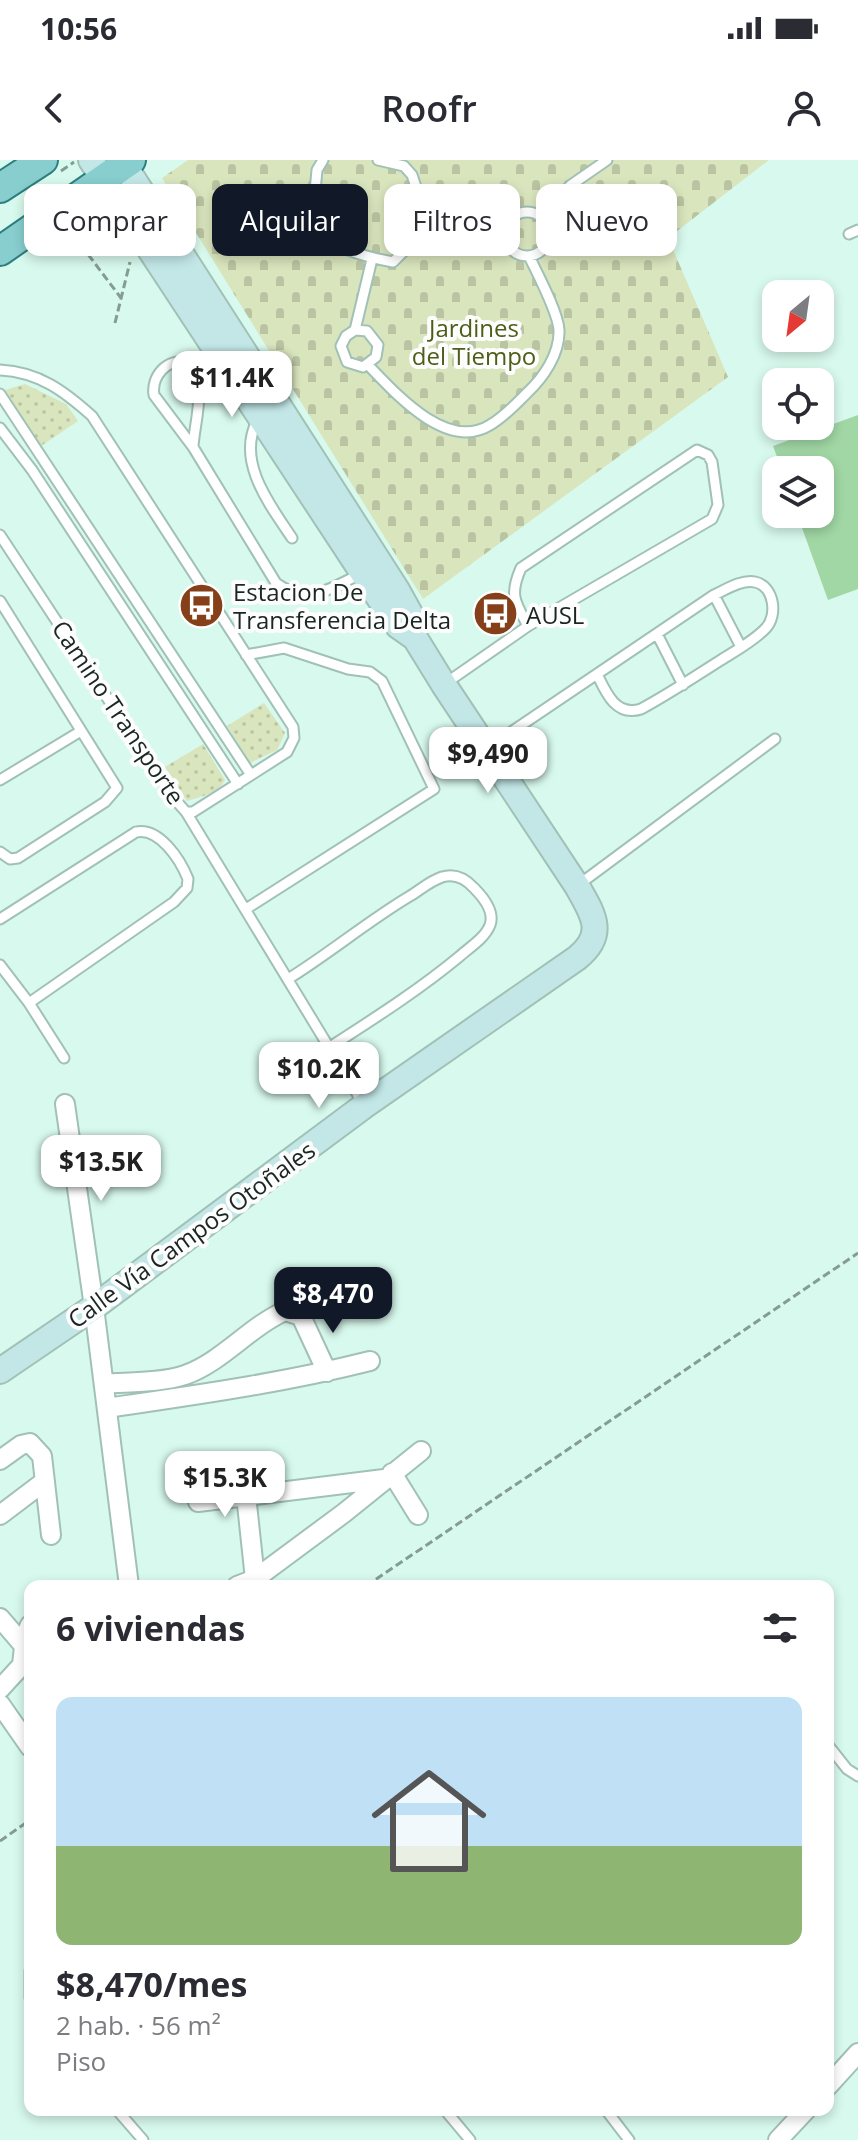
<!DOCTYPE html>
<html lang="es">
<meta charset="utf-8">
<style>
:root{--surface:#fff;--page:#f2f2f3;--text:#2b2b33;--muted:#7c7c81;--line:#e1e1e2;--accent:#111827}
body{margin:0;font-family:"Open Sans",sans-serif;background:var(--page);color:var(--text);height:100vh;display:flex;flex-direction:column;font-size:30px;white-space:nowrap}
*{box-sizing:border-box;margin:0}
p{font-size:26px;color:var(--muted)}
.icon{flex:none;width:44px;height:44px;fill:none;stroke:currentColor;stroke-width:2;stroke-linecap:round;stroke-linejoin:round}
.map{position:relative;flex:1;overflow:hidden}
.panel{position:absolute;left:24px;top:1420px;width:810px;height:536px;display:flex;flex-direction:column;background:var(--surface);border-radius:16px;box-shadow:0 4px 12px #0003}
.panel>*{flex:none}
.hud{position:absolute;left:24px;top:24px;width:810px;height:72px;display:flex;gap:16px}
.needle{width:52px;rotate:209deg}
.fabs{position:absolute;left:762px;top:120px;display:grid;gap:16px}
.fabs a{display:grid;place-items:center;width:72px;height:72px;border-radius:16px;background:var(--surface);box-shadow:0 4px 12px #0003;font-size:40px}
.price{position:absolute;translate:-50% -68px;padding:0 18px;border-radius:16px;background:#fff;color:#222;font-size:26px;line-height:52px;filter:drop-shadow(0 2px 4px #0008)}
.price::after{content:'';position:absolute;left:50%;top:48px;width:24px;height:18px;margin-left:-12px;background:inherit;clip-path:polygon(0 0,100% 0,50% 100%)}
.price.selected{background:var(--accent);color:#fff}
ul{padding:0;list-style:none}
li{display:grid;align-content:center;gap:16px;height:424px;padding:0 32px}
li+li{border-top:2px solid var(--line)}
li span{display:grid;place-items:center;height:248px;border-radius:16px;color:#555}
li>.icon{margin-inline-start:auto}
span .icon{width:144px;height:144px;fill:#fffc;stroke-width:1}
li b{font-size:34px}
h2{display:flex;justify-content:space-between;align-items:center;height:96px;padding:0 32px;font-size:34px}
.pill{padding:0 28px;border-radius:16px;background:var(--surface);box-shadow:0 4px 12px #0003;font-size:28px;line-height:72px}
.pill.selected{background:var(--accent);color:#fff}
.status{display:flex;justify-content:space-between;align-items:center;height:56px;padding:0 40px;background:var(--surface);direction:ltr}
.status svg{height:22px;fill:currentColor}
header{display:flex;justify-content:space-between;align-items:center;height:104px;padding:0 32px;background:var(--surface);font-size:36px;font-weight:600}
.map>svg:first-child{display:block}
.cemetery{fill:url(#cemetery-stones)}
.park{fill:url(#park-dots)}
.building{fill:#a1d7a5}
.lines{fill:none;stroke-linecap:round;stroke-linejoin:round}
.lane-casing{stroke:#a1c1b6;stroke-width:13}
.street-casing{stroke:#a1c1b6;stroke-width:22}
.secondary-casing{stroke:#a1c1b6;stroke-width:28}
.primary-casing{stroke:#2d7e7e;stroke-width:32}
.path{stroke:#849c93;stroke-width:3;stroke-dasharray:8 4;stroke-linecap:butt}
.lane{stroke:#fff;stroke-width:9}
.street{stroke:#fff;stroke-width:18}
.secondary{stroke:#c3e7e7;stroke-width:24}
.primary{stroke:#88cecf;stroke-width:28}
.labels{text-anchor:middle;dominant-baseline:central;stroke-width:8;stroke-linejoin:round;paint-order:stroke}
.park-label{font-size:24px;fill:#4e5d17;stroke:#fdfdfd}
.poi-label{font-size:24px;fill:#192622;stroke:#fdfdfd;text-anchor:start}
.street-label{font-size:24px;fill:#192622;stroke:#fdfdfd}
</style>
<div class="status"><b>10:56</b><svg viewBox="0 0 49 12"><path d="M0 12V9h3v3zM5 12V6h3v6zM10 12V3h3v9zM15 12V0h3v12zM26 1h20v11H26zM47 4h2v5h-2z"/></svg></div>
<header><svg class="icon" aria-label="back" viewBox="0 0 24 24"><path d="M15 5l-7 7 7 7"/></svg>Roofr<svg class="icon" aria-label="person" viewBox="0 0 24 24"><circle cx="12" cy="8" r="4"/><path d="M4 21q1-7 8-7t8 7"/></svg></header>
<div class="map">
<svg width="858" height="1980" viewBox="0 0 858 1980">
<defs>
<pattern id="cemetery-stones" width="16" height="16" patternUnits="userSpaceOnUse" patternTransform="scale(2)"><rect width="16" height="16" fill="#d9e5bd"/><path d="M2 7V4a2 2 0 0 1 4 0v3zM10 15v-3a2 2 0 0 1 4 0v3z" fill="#bac4a2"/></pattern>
<pattern id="park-dots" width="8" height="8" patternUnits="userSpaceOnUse" patternTransform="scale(2)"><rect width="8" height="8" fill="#d9e5bd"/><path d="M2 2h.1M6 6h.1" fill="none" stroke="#bac4a2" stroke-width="1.8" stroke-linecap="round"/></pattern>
</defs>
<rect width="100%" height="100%" fill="#d8f9ed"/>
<!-- cemetery -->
<path class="cemetery" d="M 188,0 L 769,0 L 668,78 L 728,217 L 423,439 L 162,18 Z"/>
<!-- park -->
<path class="park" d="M 25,224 L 66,244 L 78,261 L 41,286 L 5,230 Z
M 264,543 L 285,573 L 277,590 L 250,603 L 227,566 Z
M 203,584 L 225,620 C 219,633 200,637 187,641 L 165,607 Z"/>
<!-- building -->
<path class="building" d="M 858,255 L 858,429 L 828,440 L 797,354 L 820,354 L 820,310 L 782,310 L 773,286 Z"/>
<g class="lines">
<defs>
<path id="lane" d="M 323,0 L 317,10 L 312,63 C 319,86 371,98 393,102 L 408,87 L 416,27 L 412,15 L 404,6 L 378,0
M505 74a22 22 0 1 1 44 0a22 22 0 1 1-44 0Z
M 539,56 L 571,25 L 607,0
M 414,58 L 506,73
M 849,74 L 858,70
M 355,170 L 367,171 L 378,185 L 376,197 L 363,207 L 347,202 L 341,186 L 346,176 L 355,170 L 372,99
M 368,205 C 395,233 447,292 490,265 C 504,257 516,244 527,233 C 543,218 560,194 559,170 C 558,152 537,113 529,96
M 0,210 C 39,212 64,231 92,256 L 293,567 L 294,578 L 287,592 L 193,652 L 186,652
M 0,234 L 251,615
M 257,261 C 236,302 270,345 292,378
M 0,268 L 32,310 L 238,624
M 193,287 C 194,263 209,221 187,203 C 167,197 151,217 154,235 L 193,287 L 276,423 C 307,446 330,429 360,414
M 0,375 L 171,635 L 186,652 L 364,945
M 714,435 L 741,487
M 0,441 L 117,628 L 105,642 L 18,698 L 10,699 L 0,692
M 657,474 L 683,525
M 246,495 L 284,488 L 348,509 L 370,512 L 382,521 L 434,629 L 246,749
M 446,523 L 528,466 L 712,359 L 718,345 L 712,302 L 708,295 L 697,290 L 521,408 C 509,435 515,442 528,466
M 486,589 L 714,435 C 725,430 742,419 755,422 C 774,426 778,455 766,468 C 754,481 735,491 721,500 C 694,517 669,534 641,549 C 616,557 606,533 597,514
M 0,620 L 81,571
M 577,726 L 775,579
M 0,759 L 136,672 C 159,667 180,699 188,719 L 187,728 L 174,742 L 29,843
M 0,805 L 29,843 L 64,898
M 288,819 C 330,793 368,761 410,736 C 420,730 430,721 442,717 C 455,713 465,718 474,728 C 483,737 495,751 490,765 C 485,778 470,787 460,796 C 419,830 375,858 330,887
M 828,1585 L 847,1609 L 858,1616
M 30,1811 L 30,1838
M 117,1950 L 143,1980
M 445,1950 L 470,1980
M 606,1950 L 629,1980"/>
<path id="street" d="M 65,944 L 94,1147 L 129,1426
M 104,1224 C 130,1222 160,1223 185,1215 C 222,1202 249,1167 285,1151 L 301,1156 L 327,1212
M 107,1248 C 195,1235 283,1223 370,1201
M 0,1300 L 21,1285 L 30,1283 L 42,1296 L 51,1375
M 392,1313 L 418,1355
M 246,1335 L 255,1419
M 198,1342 L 384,1319
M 0,1355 L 45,1321
M 237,1426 L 255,1419 L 344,1353 L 421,1291
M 0,1458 L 25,1487
M 0,1529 L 22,1505 L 25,1477 L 30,1465
M 0,1544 L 30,1587
M 828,1926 L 858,1893
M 778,1980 L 806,1950"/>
<path id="secondary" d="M 91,0 L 387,450 L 398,466 L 415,478
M 0,1211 L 94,1147 L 364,946 L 577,798 C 607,774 593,754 577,726 L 444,525 L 415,478 L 412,457 L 397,430 L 121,0"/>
<path id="primary" d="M 0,28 L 43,0
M 0,91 L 131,0"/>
</defs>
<!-- lane casing -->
<use href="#lane" class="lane-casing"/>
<!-- street casing -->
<use href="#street" class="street-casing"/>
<!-- secondary casing -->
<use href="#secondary" class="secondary-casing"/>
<!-- primary casing -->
<use href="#primary" class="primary-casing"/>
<!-- path -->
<path class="path" d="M 61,11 L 74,2
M 81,85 L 121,138
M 115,163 L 130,102
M 366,1426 L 858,1093
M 0,1681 L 30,1660"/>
<!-- lane -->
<use href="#lane" class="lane"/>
<!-- street -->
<use href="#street" class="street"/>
<!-- secondary -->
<use href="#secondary" class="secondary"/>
<!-- primary -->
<use href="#primary" class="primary"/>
</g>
<!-- icons -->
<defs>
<symbol id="bus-disc" viewBox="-11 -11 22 22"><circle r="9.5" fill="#854019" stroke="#fdfdfd"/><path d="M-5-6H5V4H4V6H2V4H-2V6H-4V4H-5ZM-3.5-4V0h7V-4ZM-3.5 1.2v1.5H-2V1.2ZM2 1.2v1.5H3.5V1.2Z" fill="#fff"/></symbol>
</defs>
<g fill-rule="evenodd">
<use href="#bus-disc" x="176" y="420" width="51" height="51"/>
<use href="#bus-disc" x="470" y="428" width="51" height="51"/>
</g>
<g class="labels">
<!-- park labels -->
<g class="park-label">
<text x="474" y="167">Jardines<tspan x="474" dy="28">del Tiempo</tspan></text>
</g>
<!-- poi labels -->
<g class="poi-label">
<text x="233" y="431">Estacion De<tspan x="233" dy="28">Transferencia Delta</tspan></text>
<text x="526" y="454">AUSL</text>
</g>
<!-- street labels -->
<g class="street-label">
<text transform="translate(119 552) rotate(56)">Camino Transporte</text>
<text transform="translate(191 1074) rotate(-36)">Calle Vía Campos Otoñales</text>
</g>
</g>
</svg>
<div class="fabs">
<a><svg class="needle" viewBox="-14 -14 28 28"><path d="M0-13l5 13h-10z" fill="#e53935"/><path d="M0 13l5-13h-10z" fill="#7c7c81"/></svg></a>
<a><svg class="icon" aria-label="locate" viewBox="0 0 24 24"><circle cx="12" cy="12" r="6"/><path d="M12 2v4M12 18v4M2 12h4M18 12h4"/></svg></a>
<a><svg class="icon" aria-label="layers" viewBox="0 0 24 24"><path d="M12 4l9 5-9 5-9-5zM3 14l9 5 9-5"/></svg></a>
</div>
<b class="price" style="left:232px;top:259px">$11.4K</b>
<b class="price" style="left:488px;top:635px">$9,490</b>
<b class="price" style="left:319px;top:950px">$10.2K</b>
<b class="price" style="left:101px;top:1043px">$13.5K</b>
<b class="price selected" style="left:333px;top:1175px">$8,470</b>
<b class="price" style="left:225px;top:1359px">$15.3K</b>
<div class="hud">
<a class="pill">Comprar</a>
<a class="pill selected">Alquilar</a>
<a class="pill">Filtros</a>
<a class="pill">Nuevo</a>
</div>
<section class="panel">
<h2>6 viviendas<svg class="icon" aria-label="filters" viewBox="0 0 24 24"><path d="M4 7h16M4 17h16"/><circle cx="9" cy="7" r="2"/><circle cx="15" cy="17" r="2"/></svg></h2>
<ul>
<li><span style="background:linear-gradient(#bfe0f5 60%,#8fb573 0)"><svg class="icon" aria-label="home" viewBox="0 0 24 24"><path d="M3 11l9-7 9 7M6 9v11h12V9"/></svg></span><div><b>$8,470/mes</b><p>2 hab. · 56 m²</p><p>Piso</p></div></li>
</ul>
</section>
</div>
